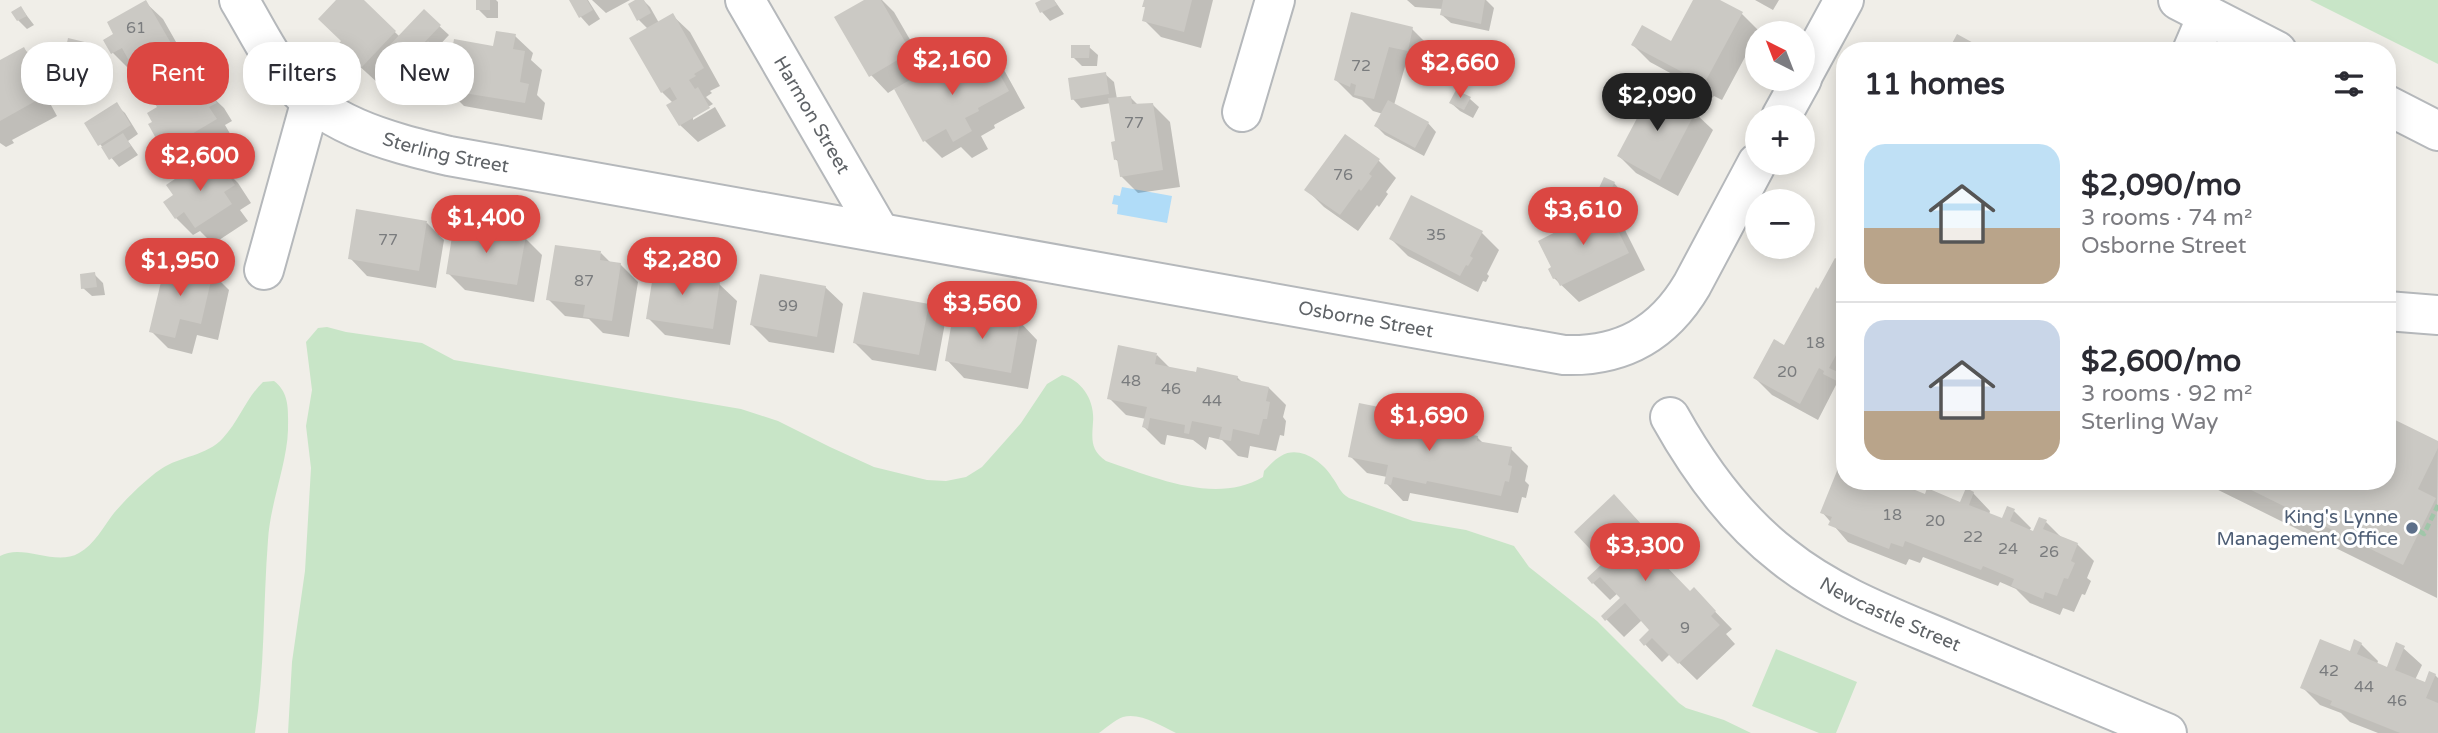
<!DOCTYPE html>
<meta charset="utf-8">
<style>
:root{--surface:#fff;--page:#f7f7f7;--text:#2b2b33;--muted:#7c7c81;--line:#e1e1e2;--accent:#db4742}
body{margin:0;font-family:"Varela Round",sans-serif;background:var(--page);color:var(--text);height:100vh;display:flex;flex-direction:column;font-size:26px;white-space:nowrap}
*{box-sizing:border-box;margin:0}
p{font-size:23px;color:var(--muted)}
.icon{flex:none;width:38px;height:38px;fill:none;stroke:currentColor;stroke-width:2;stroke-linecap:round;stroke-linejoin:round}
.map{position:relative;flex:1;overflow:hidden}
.side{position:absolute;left:1836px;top:42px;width:560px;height:448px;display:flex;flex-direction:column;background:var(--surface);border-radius:28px;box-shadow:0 4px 18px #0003}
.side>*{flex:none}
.top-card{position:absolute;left:21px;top:42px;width:665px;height:63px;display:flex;gap:14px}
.needle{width:46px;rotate:318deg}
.buttons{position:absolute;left:1745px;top:21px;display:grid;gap:14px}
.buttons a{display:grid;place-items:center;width:70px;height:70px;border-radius:50%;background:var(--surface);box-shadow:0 4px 18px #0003;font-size:35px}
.price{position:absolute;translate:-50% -60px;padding:0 16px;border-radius:24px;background:var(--accent);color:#fff;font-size:23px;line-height:46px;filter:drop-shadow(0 2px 4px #0008)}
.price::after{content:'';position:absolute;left:50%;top:42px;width:21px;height:16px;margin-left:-10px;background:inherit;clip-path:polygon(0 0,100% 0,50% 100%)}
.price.on{background:#222;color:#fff}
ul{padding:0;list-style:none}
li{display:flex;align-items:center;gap:21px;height:175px;padding:0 28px}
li+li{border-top:2px solid var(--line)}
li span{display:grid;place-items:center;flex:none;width:196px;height:140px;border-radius:21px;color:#555}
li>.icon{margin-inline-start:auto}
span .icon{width:84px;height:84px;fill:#fffc;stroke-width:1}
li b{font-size:30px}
h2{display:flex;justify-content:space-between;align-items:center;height:84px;padding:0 28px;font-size:30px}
.tag{padding:0 24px;border-radius:28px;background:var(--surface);box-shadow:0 4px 18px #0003;font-size:24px;line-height:63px}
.tag.on{background:var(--accent);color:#fff}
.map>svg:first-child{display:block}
.green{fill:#c8e5c7}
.water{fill:#b0dcf8}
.shadow{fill:#0003}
.building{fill:#cbc9c4}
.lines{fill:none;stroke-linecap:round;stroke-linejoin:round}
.minor-casing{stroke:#b5b8bb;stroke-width:42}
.path{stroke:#a0c6a9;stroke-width:4.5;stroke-dasharray:7 3.5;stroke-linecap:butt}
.minor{stroke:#fff;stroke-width:38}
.service-dot{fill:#5c6f8a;stroke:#fff;stroke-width:2.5}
.labels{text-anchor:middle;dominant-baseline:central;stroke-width:6;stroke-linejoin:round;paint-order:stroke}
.number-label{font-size:16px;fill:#7a7c7e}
.street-label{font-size:19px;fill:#5f6367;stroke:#fff}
.service-label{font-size:19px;fill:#4e5e75;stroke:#fff;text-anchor:end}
</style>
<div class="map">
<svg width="2438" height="733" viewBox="0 0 2438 733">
<rect width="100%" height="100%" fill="#f0eee8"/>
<!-- green -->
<path class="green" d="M 2310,0 L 2438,0 L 2438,64 Z
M 327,327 L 346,332 L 422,343 L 454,360 L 741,409 L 778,421 L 830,447 L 874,467 L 927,480 L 946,481 L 966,477 L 982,467 L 1021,423 L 1047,384 L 1062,375 C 1082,380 1095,401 1093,422 C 1092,439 1090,450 1106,461 C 1154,477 1215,505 1263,477 L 1264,471 C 1269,466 1275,459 1281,456 C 1299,445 1322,461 1332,477 C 1339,486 1339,492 1349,498 L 1413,521 L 1466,530 L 1514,546 L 1529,567 L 1597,621 L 1679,703 L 1686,708 L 1724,720 L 1751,733 L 1176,733 C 1161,726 1140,712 1123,717 C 1115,720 1106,728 1099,733 L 288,733 L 292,662 L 305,571 L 311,468 L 306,426 L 312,390 L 306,342 L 318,328 Z
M 274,381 C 290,393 288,411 288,430 C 287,464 270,504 268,540 C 263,604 265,670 255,733 L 0,733 L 0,556 C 23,543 55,567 79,553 C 94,545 104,526 114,513 C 126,499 146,479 161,469 C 180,456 207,456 223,438 C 239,421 246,398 263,382 Z
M 1776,649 L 1857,682 L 1836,733 L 1819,733 L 1752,706 Z"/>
<!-- water -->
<path class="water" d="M 1122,187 L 1172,196 L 1167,223 L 1117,214 L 1118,205 L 1112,204 L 1114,195 L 1120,196 Z"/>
<!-- shadow -->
<path class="shadow" d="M 338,0 L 362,0 L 400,37 L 424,12 L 449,35 L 435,50 L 446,61 L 439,68 L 428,57 L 412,74 L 400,62 L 379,84 L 356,63 L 343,41 Z
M 478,0 L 496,0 L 498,2 L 498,18 L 487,18 L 478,9 Z
M 574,0 L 588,0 L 600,19 L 589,26 L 581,17 L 571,1 Z
M 592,0 L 630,0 L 606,13 Z
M 638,0 L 643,0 L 650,7 L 659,23 L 672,15 L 690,32 L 720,86 L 710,91 L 712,93 L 706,97 L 713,104 L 693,116 L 693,120 L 715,107 L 726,126 L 698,142 L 680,125 L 669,105 L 673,103 L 662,92 L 632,38 L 648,29 L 639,20 Z
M 867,0 L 882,0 L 894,12 L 927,69 L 913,78 L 920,84 L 955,68 L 986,51 L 1003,68 L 1025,108 L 994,125 L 995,128 L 981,136 L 988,149 L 972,158 L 961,147 L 942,158 L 925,141 L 896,88 L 888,93 L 871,75 Z
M 1045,0 L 1054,0 L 1064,14 L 1050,21 L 1042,12 Z
M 1146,0 L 1213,0 L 1201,48 L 1161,37 L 1144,20 L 1146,9 L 1144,6 Z
M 1407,0 L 1486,0 L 1494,8 L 1489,31 L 1451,23 L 1442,15 L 1443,9 L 1415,7 Z
M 1695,0 L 1716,0 L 1742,14 L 1759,31 L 1722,100 L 1714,96 L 1712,98 L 1696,87 L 1650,62 L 1633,45 L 1672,43 Z
M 1755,0 L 1779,0 L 1773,10 Z
M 145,2 L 163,19 L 188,63 L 151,84 L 135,68 L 130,70 L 113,53 L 105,41 L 116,35 Z
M 21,8 L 34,25 L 27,29 L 18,20 Z
M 1412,29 L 1429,46 L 1425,67 L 1406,63 L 1394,105 L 1428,123 L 1436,132 L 1424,156 L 1385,135 L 1376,126 L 1383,114 L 1373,111 L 1362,100 L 1353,97 L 1336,80 Z
M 515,36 L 533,53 L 531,60 L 542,70 L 537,95 L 545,103 L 542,120 L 464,106 L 447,89 L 494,48 Z
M 92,45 L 101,54 L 93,89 L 71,84 L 62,75 Z
M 1089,47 L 1098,55 L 1097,66 L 1082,66 L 1073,57 Z
M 24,49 L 41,66 L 54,91 L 46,96 L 57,116 L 12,140 L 14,143 L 6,147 L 0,143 L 0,62 Z
M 1105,74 L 1114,82 L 1117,99 L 1130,97 L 1138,105 L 1153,105 L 1170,122 L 1180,187 L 1138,193 L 1121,176 L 1119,162 L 1115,159 L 1117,143 L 1111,103 L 1081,108 L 1073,99 Z
M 189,75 L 224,108 L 232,121 L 225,125 L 232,137 L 182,167 L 165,149 L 154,122 Z
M 1457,92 L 1470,99 L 1479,107 L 1473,118 L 1460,111 L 1451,103 Z
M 1665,92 L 1674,102 L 1695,113 L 1713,130 L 1678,196 L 1636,173 L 1619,156 Z
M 116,105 L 125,113 L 138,134 L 128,141 L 138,155 L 119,167 L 100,144 Z
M 1345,136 L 1379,161 L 1396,178 L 1386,192 L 1388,194 L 1379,207 L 1377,205 L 1358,231 L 1324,207 L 1307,190 Z
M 203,162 L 212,172 L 221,166 L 238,183 L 251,203 L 240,210 L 248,221 L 213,244 L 200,231 L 193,235 L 176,218 L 166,202 L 175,195 Z
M 1614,183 L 1622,192 L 1618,200 L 1610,196 L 1601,188 Z
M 1412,197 L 1482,233 L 1499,250 L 1487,274 L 1489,276 L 1486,282 L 1483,281 L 1478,292 L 1408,256 L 1391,239 Z
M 1606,209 L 1623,226 L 1645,270 L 1579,302 L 1554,278 Z
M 427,223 L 444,240 L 436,288 L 367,276 L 350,258 Z
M 525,238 L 542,255 L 534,302 L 465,290 L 448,273 Z
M 601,253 L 611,263 L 620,264 L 638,282 L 629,337 L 603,333 L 589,319 L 565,316 L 548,299 Z
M 1836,261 L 1844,265 L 1844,392 L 1836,385 L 1818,420 L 1772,395 L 1755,378 L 1784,347 Z
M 700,272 L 711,282 L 719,284 L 737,301 L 730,345 L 665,335 L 648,318 Z
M 212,273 L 229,290 L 218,340 L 197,335 L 192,354 L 168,348 L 151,331 Z
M 94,274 L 103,283 L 105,295 L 92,296 L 83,288 Z
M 825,287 L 843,304 L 834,353 L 769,342 L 752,325 Z
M 928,305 L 945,323 L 936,371 L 872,360 L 855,343 Z
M 1020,322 L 1037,340 L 1028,389 L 964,378 L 947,360 Z
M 1157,355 L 1171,369 L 1237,377 L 1243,383 L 1269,388 L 1286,405 L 1283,417 L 1286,421 L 1284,436 L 1280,435 L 1276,451 L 1250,446 L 1248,458 L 1238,456 L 1222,440 L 1209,437 L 1206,450 L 1193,440 L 1167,435 L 1165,445 L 1161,444 L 1144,427 L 1146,419 L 1126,415 L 1109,398 Z
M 1398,413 L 1413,428 L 1477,437 L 1484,444 L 1511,449 L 1528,466 L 1525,481 L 1529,485 L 1526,498 L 1522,497 L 1518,513 L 1410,493 L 1408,501 L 1403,501 L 1386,483 L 1387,477 L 1367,473 L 1350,456 Z
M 2387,418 L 2438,443 L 2437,598 L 2200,481 L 2387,481 Z
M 1842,463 L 1844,464 L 1844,481 L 1902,481 L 1911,491 L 1961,504 L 1973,493 L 1990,511 L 1989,515 L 2003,520 L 2014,511 L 2031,528 L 2029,531 L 2034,533 L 2046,522 L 2062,538 L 2077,544 L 2094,561 L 2087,578 L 2091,581 L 2085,595 L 2082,594 L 2074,612 L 2063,608 L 2060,615 L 2030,603 L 2016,589 L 2000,582 L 1998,586 L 1923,557 L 1920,563 L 1909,559 L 1906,565 L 1848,542 L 1822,512 Z
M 1631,514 L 1658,543 L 1650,551 L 1691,593 L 1694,590 L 1732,629 L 1726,634 L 1735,644 L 1697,680 L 1670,654 L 1662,662 L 1641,640 L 1652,630 L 1642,620 L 1624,637 L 1603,616 L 1622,598 L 1618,593 L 1610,600 L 1589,579 L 1605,563 Z
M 2361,644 L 2378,661 L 2377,664 L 2388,669 L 2401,646 L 2422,665 L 2415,680 L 2426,684 L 2435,675 L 2438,678 L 2438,733 L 2378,733 L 2350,722 L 2341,713 L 2320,705 L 2302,687 Z"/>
<!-- building -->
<path class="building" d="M 146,0 L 172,45 L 133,68 L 122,48 L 111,54 L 103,40 L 113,34 L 107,22 Z
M 336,0 L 364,0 L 396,31 L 361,68 L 337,46 L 341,41 L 318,19 Z
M 476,0 L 490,0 L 490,10 L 476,10 Z
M 569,0 L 587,0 L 593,10 L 579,18 Z
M 635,0 L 644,0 L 651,13 L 637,21 L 628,4 Z
M 864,0 L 881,0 L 911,52 L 869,77 L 834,17 Z
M 1041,0 L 1054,0 L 1057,5 L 1040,13 L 1035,3 Z
M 1144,0 L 1192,0 L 1184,32 L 1142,21 L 1145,7 L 1142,7 Z
M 1443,0 L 1485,0 L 1481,24 L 1440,15 Z
M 1693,0 L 1720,0 L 1743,12 L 1704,84 L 1696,80 L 1694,82 L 1684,77 L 1686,74 L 1631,45 L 1642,25 L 1671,41 Z
M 21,6 L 27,16 L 17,21 L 11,12 Z
M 424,9 L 441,25 L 402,66 L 385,50 Z
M 1351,12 L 1413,27 L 1408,51 L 1389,47 L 1374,99 L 1354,95 L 1356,85 L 1351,83 L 1350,87 L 1334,80 Z
M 673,13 L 704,68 L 694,74 L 696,76 L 689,80 L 695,89 L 698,87 L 710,108 L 679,126 L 666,105 L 677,99 L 670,87 L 661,93 L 629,38 Z
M 496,31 L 516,34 L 513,49 L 525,51 L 520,82 L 529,84 L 525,103 L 445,90 L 454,39 L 493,46 Z
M 1957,34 L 1988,51 L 1948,51 Z
M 68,38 L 93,44 L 85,81 L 60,76 Z
M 428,41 L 439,51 L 429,61 L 419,51 Z
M 1071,45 L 1090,45 L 1089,58 L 1071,58 Z
M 24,47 L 38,74 L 30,78 L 41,98 L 0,121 L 0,60 Z
M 986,49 L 1009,91 L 978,108 L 979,111 L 965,118 L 972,131 L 953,142 L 946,129 L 923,142 L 894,89 L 915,77 L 919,83 L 953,63 L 955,67 Z
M 1106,72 L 1109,94 L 1071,100 L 1068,78 Z
M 189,73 L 201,92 L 208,88 L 217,103 L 209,107 L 217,119 L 163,151 L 148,124 L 152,122 L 147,113 L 157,107 L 150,97 Z
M 1657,86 L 1666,91 L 1664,94 L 1696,111 L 1660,180 L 1617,156 L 1653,88 L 1655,89 Z
M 1456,90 L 1471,97 L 1464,110 L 1449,103 Z
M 1131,96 L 1132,104 L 1153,103 L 1163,170 L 1120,177 L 1117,159 L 1114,160 L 1111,142 L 1115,141 L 1108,98 Z
M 1388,100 L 1429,122 L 1415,148 L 1374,126 Z
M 117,102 L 131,125 L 98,146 L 84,123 Z
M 123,133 L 131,146 L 109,160 L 101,147 Z
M 1345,134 L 1380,159 L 1369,174 L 1372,176 L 1361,191 L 1359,189 L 1340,215 L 1304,190 Z
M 203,160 L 210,171 L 221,163 L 235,185 L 224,192 L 232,204 L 195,228 L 184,212 L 175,219 L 163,202 L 173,195 L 166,185 Z
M 1604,177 L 1615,182 L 1609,193 L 1599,188 Z
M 1411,195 L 1483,231 L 1470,256 L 1473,258 L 1468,266 L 1466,265 L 1460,276 L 1389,239 Z
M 1606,206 L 1629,253 L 1560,286 L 1556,278 L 1553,279 L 1548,269 L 1551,267 L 1538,241 Z
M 356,209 L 427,221 L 419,271 L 348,259 Z
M 454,224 L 526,236 L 517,285 L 446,274 Z
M 555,245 L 601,251 L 600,260 L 621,263 L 612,321 L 583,317 L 585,305 L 546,300 Z
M 1835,258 L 1844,263 L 1844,350 L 1840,348 L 1829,368 L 1840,373 L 1837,381 L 1823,374 L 1824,371 L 1819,368 L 1800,404 L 1753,378 L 1774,339 L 1784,345 L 1816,287 L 1818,289 Z
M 166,261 L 213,272 L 201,324 L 180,319 L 175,338 L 149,332 Z
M 655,263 L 701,270 L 700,279 L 720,282 L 713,329 L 646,319 Z
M 95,272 L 97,287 L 81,289 L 80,274 Z
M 760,274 L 826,286 L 817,337 L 750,325 Z
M 863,292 L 929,304 L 919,355 L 853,343 Z
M 954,309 L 1020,321 L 1011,373 L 945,361 Z
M 1118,345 L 1157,353 L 1155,364 L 1196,372 L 1197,367 L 1238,376 L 1237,380 L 1269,387 L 1266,401 L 1270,402 L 1267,419 L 1263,419 L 1259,435 L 1233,429 L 1231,441 L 1219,439 L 1222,427 L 1192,421 L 1189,434 L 1184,433 L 1185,425 L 1150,418 L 1148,429 L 1142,427 L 1147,407 L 1107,399 Z
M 1359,403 L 1399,411 L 1397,422 L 1437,431 L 1438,428 L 1478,436 L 1477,441 L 1512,447 L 1508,465 L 1512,466 L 1509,482 L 1505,481 L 1501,496 L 1427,481 L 1426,484 L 1393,477 L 1391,485 L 1384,484 L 1388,465 L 1348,457 Z
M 2387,416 L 2438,441 L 2438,448 L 2418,489 L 2436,498 L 2403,565 L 2233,481 L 2387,481 Z
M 1841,461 L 1844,462 L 1844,481 L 1893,481 L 1925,494 L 1927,488 L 1960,502 L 1966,488 L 1974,492 L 1969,505 L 2002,518 L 2007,506 L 2015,509 L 2010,521 L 2033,531 L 2039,517 L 2047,520 L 2043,529 L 2078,543 L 2071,561 L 2075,563 L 2068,579 L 2064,578 L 2057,596 L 2045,592 L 2043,599 L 2011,586 L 2014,579 L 1983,566 L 1981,570 L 1905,541 L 1903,547 L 1891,543 L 1889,549 L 1828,525 L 1832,517 L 1820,513 Z
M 1614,494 L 1642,525 L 1634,533 L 1690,591 L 1694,587 L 1716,611 L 1711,616 L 1720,625 L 1678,664 L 1652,638 L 1644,646 L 1639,640 L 1649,630 L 1625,603 L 1605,621 L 1601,616 L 1620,598 L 1600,577 L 1592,584 L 1587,578 L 1603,563 L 1574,532 Z
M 2320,639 L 2350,651 L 2354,639 L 2362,643 L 2357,654 L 2387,667 L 2396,642 L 2405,646 L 2395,670 L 2425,682 L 2429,671 L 2436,674 L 2426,698 L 2438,703 L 2438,733 L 2400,733 L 2330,705 L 2332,701 L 2300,688 Z"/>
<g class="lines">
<defs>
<g id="minor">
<path id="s1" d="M 239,0 C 253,23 265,48 281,70 C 321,125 386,141 449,156 L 1564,355 C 1622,357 1663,334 1692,285 L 1757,163"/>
<path id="s2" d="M 745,0 L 879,231"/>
<path d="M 2178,0 L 2277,51"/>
<path d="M 2192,51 L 2207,16"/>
<path d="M 1802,77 L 1844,0"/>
<path d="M 2387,105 L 2438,131"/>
<path d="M 1242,112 L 1275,0"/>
<path d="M 1781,117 L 1802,79"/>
<path d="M 264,270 L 311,100"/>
<path d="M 2387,311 L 2438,315"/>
<path id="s3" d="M 1670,417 C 1699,469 1735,519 1783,556 C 1834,597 1897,619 1957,645 C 2027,674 2097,704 2167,733"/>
</g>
</defs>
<!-- minor casing -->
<use href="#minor" class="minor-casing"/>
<!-- path -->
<path class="path" d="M 2419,531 L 2424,534 L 2438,505"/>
<!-- minor -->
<use href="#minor" class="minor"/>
</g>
<!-- markers -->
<circle class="service-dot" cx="2412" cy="528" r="7"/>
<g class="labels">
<!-- number labels -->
<g class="number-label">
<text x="136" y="28">61</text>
<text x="1361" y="66">72</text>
<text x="1134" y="123">77</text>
<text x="1343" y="175">76</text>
<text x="1436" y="235">35</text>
<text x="388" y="240">77</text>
<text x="584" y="281">87</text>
<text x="788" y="306">99</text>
<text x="1815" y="343">18</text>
<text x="1787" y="372">20</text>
<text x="1131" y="381">48</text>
<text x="1171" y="389">46</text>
<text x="1212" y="401">44</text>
<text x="1892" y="515">18</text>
<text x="1935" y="521">20</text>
<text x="1973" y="537">22</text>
<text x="2008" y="549">24</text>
<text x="2049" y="552">26</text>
<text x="1685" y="628">9</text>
<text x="2329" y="671">42</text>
<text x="2364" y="687">44</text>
<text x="2397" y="701">46</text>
</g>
<!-- street labels -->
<g class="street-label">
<text stroke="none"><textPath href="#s2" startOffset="133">Harmon Street</textPath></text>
<text stroke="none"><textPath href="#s1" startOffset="271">Sterling Street</textPath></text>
<text stroke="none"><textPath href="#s1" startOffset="1206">Osborne Street</textPath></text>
<text stroke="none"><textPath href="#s3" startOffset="303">Newcastle Street</textPath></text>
</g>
<!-- service labels -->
<g class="service-label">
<text x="2398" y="517">King's Lynne<tspan x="2398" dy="22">Management Office</tspan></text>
</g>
</g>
</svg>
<div class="buttons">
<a><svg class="needle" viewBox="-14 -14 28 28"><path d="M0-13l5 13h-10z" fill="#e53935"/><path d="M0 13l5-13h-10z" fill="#7c7c81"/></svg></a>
<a>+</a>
<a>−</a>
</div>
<b class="price" style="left:952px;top:97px">$2,160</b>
<b class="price" style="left:1460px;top:100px">$2,660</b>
<b class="price on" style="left:1657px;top:133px">$2,090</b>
<b class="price" style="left:200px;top:193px">$2,600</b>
<b class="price" style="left:1583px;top:247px">$3,610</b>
<b class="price" style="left:486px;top:255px">$1,400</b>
<b class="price" style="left:682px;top:297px">$2,280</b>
<b class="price" style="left:180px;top:298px">$1,950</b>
<b class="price" style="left:982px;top:341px">$3,560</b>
<b class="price" style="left:1429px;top:453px">$1,690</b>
<b class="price" style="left:1645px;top:583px">$3,300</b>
<div class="top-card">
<a class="tag">Buy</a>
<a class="tag on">Rent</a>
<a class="tag">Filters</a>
<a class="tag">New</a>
</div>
<section class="side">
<h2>11 homes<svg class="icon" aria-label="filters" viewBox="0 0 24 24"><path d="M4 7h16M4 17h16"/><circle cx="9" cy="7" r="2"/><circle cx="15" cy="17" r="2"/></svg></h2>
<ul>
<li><span style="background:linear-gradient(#bfe0f5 60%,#b9a48a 0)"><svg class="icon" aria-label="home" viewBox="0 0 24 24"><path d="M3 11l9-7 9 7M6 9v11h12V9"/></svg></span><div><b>$2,090/mo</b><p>3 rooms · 74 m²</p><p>Osborne Street</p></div></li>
<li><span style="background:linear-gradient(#c9d6e8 65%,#b9a48a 0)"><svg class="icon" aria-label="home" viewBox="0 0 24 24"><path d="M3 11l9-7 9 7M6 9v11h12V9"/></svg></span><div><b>$2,600/mo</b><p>3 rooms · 92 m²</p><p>Sterling Way</p></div></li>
</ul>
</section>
</div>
